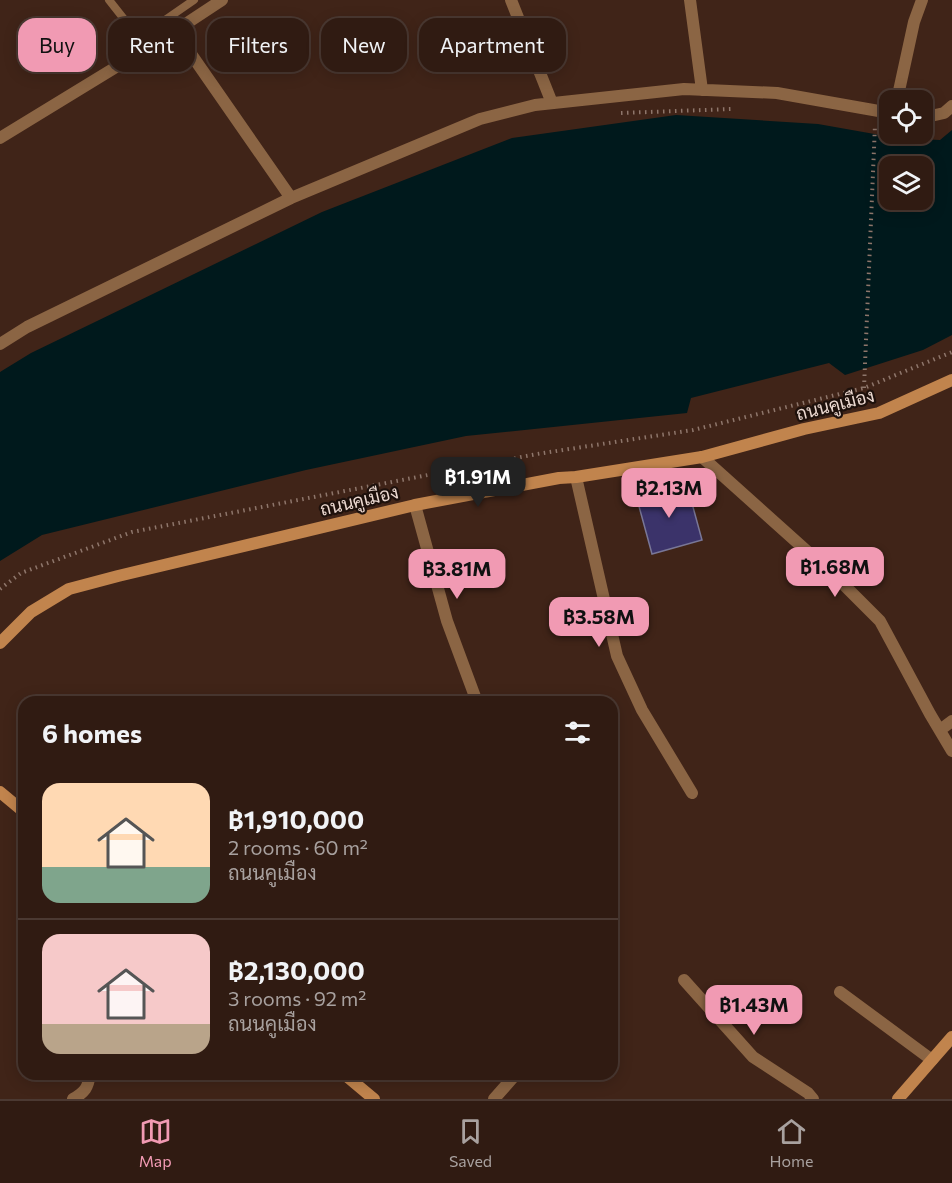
<!DOCTYPE html>
<meta charset="utf-8">
<style>
:root{--surface:#301b12;--page:#38241b;--text:#f1f3f6;--muted:#a8a19f;--line:#4b3932;--accent:#f19ab3}
body{margin:0;font-family:Commissioner,Sarabun,sans-serif;background:var(--page);color:var(--text);height:100vh;display:flex;flex-direction:column;font-size:22px;white-space:nowrap}
*{box-sizing:border-box;margin:0}
p{font-size:20px;color:var(--muted)}
.icon{flex:none;width:33px;height:33px;fill:none;stroke:currentColor;stroke-width:2;stroke-linecap:round;stroke-linejoin:round}
.map{position:relative;flex:1;overflow:hidden}
.panel{position:absolute;left:18px;top:696px;width:600px;height:384px;display:flex;flex-direction:column;background:var(--surface);border-radius:18px;box-shadow:0 3px 15px #0003,0 0 0 2px var(--line)}
.panel>*{flex:none}
.guide{position:absolute;left:18px;top:18px;width:600px;height:54px;display:flex;gap:12px}
.tools{position:absolute;left:879px;top:90px;display:grid;gap:12px}
.tools a{display:grid;place-items:center;width:54px;height:54px;border-radius:12px;background:var(--surface);box-shadow:0 3px 15px #0003,0 0 0 2px var(--line);font-size:30px}
.price{position:absolute;translate:-50% -51px;padding:0 14px;border-radius:12px;background:var(--accent);color:#111;font-size:20px;line-height:39px;filter:drop-shadow(0 2px 3px #0008)}
.price::after{content:'';position:absolute;left:50%;top:36px;width:18px;height:14px;margin-left:-9px;background:inherit;clip-path:polygon(0 0,100% 0,50% 100%)}
.price.selected{background:#222;color:#fff}
ul{padding:0;list-style:none}
li{display:flex;align-items:center;gap:18px;height:150px;padding:0 24px}
li+li{border-top:2px solid var(--line)}
li span{display:grid;place-items:center;flex:none;width:168px;height:120px;border-radius:18px;color:#555}
li>.icon{margin-inline-start:auto}
span .icon{width:72px;height:72px;fill:#fffc;stroke-width:1}
li b{font-size:26px}
h2{display:flex;justify-content:space-between;align-items:center;height:72px;padding:0 24px;font-size:26px}
.chip{padding:0 21px;border-radius:18px;background:var(--surface);box-shadow:0 3px 15px #0003,0 0 0 2px var(--line);font-size:21px;line-height:54px}
.chip.selected{background:var(--accent);color:#111}
.menu{display:flex;justify-content:space-around;align-items:center;height:84px;border-top:2px solid var(--line);background:var(--surface);font-size:16px;color:var(--muted)}
.menu a{display:grid;justify-items:center;gap:3px}
.menu .selected{color:var(--accent)}
.map>svg:first-child{display:block}
.water{fill:#00191c;fill-rule:evenodd}
.building{fill:#3b336a;stroke:#797797;stroke-width:1.5}
.lines{fill:none;stroke-linecap:round;stroke-linejoin:round}
.path{stroke:#8e766b;stroke-width:4;stroke-dasharray:1.5 4.5;stroke-linecap:butt}
.lane{stroke:#8b6544;stroke-width:8}
.street{stroke:#8b6544;stroke-width:12}
.secondary{stroke:#c1844d;stroke-width:12}
.labels{text-anchor:middle;dominant-baseline:central;stroke-width:4.5;stroke-linejoin:round;paint-order:stroke}
.street-label{font-size:18px;fill:#ecd9d1;stroke:#1e110c}
</style>
<div class="map">
<svg width="952" height="1099" viewBox="0 0 952 1099">
<rect width="100%" height="100%" fill="#402418"/>
<!-- water -->
<path class="water" d="M 676,115 L 818,124 L 897,138 L 940,140 L 952,130 L 952,335 L 923,350 L 845,375 L 829,363 L 691,398 L 687,413 L 466,436 L 306,470 L 42,535 L 0,561 L 0,372 L 31,353 L 322,212 L 512,138 ZM 890,166 L 922,166 L 922,200 L 890,200 Z"/>
<!-- building -->
<path class="building" d="M 687,485 L 702,540 L 652,554 L 637,499 Z"/>
<g class="lines">
<!-- path -->
<path class="path" d="M 621,113 L 731,109
M 864,388 L 875,125
M 0,589 L 21,573 L 132,532 L 537,454 L 693,430 L 864,388 L 952,352"/>
<!-- lane -->
<path class="lane" d="M 109,0 L 139,38 L 194,0"/>
<!-- street -->
<path class="street" d="M 511,0 L 552,103
M 690,0 L 702,90
M 175,31 L 291,198
M 897,100 L 914,22 L 922,0
M 922,118 L 944,113 L 952,106
M 0,138 L 175,31 L 222,0
M 0,344 L 27,327 L 291,198 L 480,119 L 535,105 L 684,89 L 777,93 L 890,113
M 702,457 L 838,579 L 880,621 L 930,714 L 952,751
M 576,477 L 617,656 L 642,710 L 692,793
M 415,505 L 447,621 L 477,702
M 940,730 L 952,721
M 684,980 L 753,1057 L 808,1093 L 813,1099
M 840,992 L 932,1060
M 73,1099 C 85,1092 88,1088 90,1074
M 494,1099 L 516,1074"/>
<!-- secondary -->
<path class="secondary" d="M 0,643 L 31,612 L 69,589 L 118,576 L 415,505 L 559,478 L 576,477 L 702,457 L 804,429 L 879,413 L 952,380
M 0,792 L 24,812
M 344,1074 L 374,1099
M 898,1099 L 952,1037"/>
</g>
<g class="labels">
<!-- street labels -->
<g class="street-label">
<text transform="translate(835 404) rotate(-14)">ถนนคูเมือง</text>
<text transform="translate(359 500) rotate(-13)">ถนนคูเมือง</text>
</g>
</g>
</svg>
<div class="tools">
<a><svg class="icon" aria-label="locate" viewBox="0 0 24 24"><circle cx="12" cy="12" r="6"/><path d="M12 2v4M12 18v4M2 12h4M18 12h4"/></svg></a>
<a><svg class="icon" aria-label="layers" viewBox="0 0 24 24"><path d="M12 4l9 5-9 5-9-5zM3 14l9 5 9-5"/></svg></a>
</div>
<b class="price selected" style="left:478px;top:508px">฿1.91M</b>
<b class="price" style="left:669px;top:519px">฿2.13M</b>
<b class="price" style="left:835px;top:598px">฿1.68M</b>
<b class="price" style="left:457px;top:600px">฿3.81M</b>
<b class="price" style="left:599px;top:648px">฿3.58M</b>
<b class="price" style="left:754px;top:1036px">฿1.43M</b>
<div class="guide">
<a class="chip selected">Buy</a>
<a class="chip">Rent</a>
<a class="chip">Filters</a>
<a class="chip">New</a>
<a class="chip">Apartment</a>
</div>
<section class="panel">
<h2>6 homes<svg class="icon" aria-label="filters" viewBox="0 0 24 24"><path d="M4 7h16M4 17h16"/><circle cx="9" cy="7" r="2"/><circle cx="15" cy="17" r="2"/></svg></h2>
<ul>
<li><span style="background:linear-gradient(#ffd9b3 70%,#7fa58c 0)"><svg class="icon" aria-label="home" viewBox="0 0 24 24"><path d="M3 11l9-7 9 7M6 9v11h12V9"/></svg></span><div><b>฿1,910,000</b><p>2 rooms · 60 m²</p><p>ถนนคูเมือง</p></div></li>
<li><span style="background:linear-gradient(#f6c9c9 75%,#b9a48a 0)"><svg class="icon" aria-label="home" viewBox="0 0 24 24"><path d="M3 11l9-7 9 7M6 9v11h12V9"/></svg></span><div><b>฿2,130,000</b><p>3 rooms · 92 m²</p><p>ถนนคูเมือง</p></div></li>
</ul>
</section>
</div>
<nav class="menu">
<a class="selected"><svg class="icon" aria-label="map" viewBox="0 0 24 24"><path d="M3 6l6-2 6 2 6-2v14l-6 2-6-2-6 2zM9 4v14M15 6v14"/></svg>Map</a>
<a><svg class="icon" aria-label="saved" viewBox="0 0 24 24"><path d="M7 4h10v16l-5-4-5 4z"/></svg>Saved</a>
<a><svg class="icon" aria-label="home" viewBox="0 0 24 24"><path d="M3 11l9-7 9 7M6 9v11h12V9"/></svg>Home</a>
</nav>
